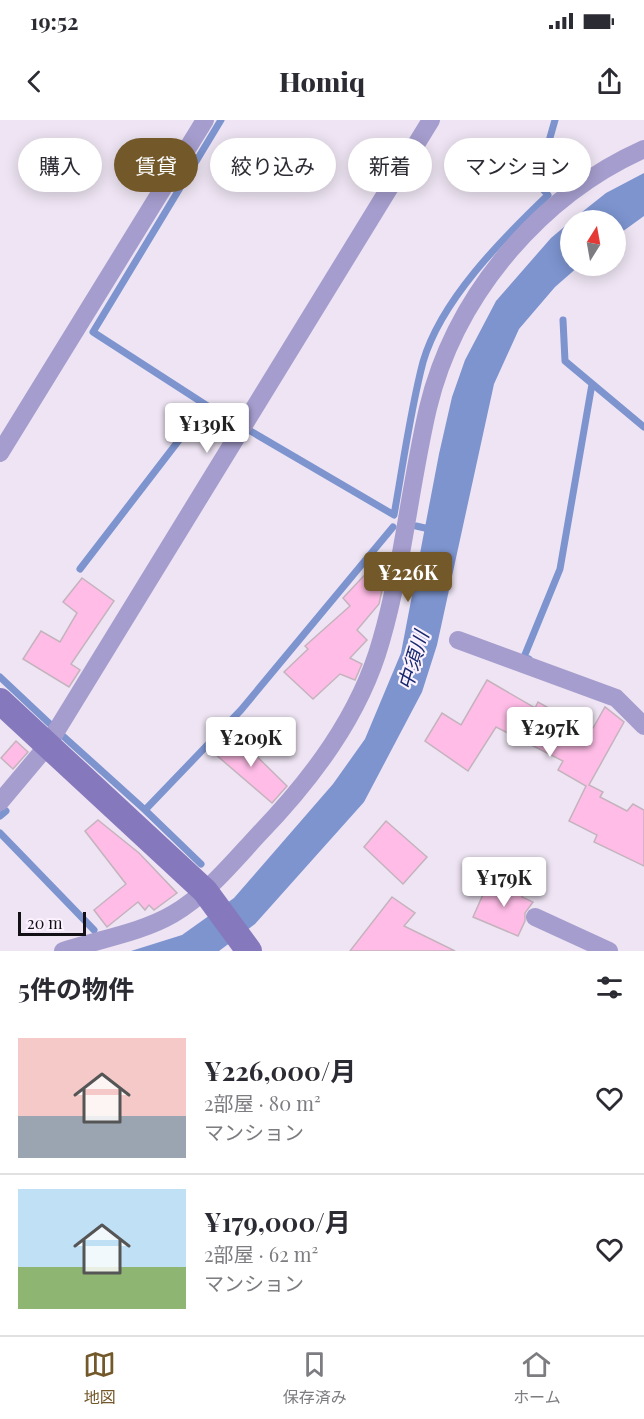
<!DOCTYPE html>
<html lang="ja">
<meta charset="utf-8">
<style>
:root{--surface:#fff;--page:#f7f7f7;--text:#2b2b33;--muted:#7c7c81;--line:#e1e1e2;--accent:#73582a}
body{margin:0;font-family:"Playfair Display","Noto Sans JP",serif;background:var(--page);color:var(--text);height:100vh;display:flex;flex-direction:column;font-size:22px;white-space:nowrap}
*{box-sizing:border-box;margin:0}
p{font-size:20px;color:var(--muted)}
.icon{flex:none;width:33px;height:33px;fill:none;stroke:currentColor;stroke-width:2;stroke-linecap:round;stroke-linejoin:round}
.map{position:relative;height:831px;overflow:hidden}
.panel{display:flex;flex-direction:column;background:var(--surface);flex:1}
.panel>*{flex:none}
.guide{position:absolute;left:18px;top:18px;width:609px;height:54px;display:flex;gap:12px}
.needle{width:39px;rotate:11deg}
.buttons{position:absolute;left:560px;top:90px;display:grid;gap:12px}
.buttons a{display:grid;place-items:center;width:66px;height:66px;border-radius:50%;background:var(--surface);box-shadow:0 3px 15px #0003;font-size:30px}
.scale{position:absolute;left:18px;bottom:15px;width:68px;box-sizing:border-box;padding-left:6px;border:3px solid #131015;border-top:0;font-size:16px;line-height:21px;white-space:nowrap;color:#131015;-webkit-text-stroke:4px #fbf2fe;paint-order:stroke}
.price{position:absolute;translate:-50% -51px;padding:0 14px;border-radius:6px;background:#fff;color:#222;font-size:20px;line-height:39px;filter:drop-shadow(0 2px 3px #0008)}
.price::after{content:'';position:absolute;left:50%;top:36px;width:18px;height:14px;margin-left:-9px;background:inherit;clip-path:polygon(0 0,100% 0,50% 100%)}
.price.on{background:var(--accent);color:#fff}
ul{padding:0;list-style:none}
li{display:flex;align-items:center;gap:18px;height:150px;padding:0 18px}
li+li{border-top:2px solid var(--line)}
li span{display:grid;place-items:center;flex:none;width:168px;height:120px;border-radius:0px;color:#555}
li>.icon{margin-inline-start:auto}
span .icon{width:72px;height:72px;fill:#fffc;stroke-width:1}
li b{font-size:26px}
h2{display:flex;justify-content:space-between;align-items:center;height:72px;padding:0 18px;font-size:26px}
.pill{padding:0 21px;border-radius:27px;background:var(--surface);box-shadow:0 3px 15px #0003;font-size:21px;line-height:54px}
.pill.on{background:var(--accent);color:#fff}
.status{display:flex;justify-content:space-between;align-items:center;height:42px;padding:0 30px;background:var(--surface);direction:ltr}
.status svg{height:16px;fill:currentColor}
header{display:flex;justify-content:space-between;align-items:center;height:78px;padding:0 18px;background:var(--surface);font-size:27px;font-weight:800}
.tab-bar{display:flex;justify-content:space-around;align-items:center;height:84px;border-top:2px solid var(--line);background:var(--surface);font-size:16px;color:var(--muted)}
.tab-bar a{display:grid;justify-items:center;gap:3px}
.tab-bar .on{color:var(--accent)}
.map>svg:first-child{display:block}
.water{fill:#7d94cf}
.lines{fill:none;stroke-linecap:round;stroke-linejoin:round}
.stream{stroke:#7d94cf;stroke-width:7}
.building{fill:#febce6;stroke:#c4b3bd;stroke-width:1.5}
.street{stroke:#a59dcd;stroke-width:18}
.secondary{stroke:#8678bd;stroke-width:26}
.labels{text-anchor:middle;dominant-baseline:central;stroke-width:4.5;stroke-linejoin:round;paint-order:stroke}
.water-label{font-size:20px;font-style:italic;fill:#182a6f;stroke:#fbf2fe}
</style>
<div class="status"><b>19:52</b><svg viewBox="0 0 49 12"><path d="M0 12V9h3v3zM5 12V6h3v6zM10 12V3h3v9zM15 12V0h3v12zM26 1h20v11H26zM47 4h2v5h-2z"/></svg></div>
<header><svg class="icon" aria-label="back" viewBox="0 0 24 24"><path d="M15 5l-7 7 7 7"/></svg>Homiq<svg class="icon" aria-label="share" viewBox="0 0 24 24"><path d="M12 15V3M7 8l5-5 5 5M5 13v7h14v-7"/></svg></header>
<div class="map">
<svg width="644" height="831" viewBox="0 0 644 831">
<rect width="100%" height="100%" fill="#eee4f3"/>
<!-- water -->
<path class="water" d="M 644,53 L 644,96 L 615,117 L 615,100 L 572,100 L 606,73 Z
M 570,102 L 570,146 L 579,146 L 555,167 L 519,209 L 494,264 L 437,525 L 422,572 L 364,682 L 255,804 L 219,831 L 131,831 L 182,815 L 234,778 L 333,664 L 365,619 L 401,533 L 439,334 L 452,277 L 465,240 L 496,181 L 551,118 Z"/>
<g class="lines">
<!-- stream -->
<path class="stream" d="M 563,200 L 565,241 L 644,307
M 206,285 L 394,395 C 403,345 410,292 423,242 C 441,180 502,119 548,75 L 537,63 L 555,0
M 416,406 L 434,410
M 80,449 L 206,285 L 93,212 L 221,0
M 529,539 L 524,537 L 560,449 L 592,264
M 0,557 L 50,604
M 63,616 L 145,690
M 0,696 L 6,691
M 0,713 L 94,810
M 201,744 L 145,690 L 241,590 L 393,407"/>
</g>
<!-- building -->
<path class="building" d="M 375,444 L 386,452 L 379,484 L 357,510 L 367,520 L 350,538 L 362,544 L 355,560 L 340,554 L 313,579 L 284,552 L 308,529 L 305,526 L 350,486 L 343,478 Z
M 82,458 L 114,481 L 71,544 L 80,550 L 69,567 L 23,539 L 41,511 L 60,522 L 77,493 L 63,482 Z
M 487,560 L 535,588 L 538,582 L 581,606 L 584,602 L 593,608 L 605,587 L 624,602 L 589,665 L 603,672 L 600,677 L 627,691 L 633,684 L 644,690 L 644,746 L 594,722 L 597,715 L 569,701 L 586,666 L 558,650 L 563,641 L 496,607 L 468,651 L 425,621 L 442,593 L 461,605 Z
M 234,614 L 287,666 L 272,683 L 215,634 Z
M 16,621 L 28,632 L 13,649 L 1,638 Z
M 98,700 L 139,733 L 177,773 L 154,790 L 149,785 L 145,790 L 138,782 L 107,807 L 94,790 L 126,764 L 85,711 Z
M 386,701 L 427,737 L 403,764 L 364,727 Z
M 503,759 L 526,769 L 522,777 L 533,782 L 525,793 L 525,801 L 518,816 L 473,797 L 485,770 L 496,775 Z
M 392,777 L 415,793 L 404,806 L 455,831 L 350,831 Z"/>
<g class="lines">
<!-- street -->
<path class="street" d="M 0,333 L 205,0
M 458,520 L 616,578 L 644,606
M 0,682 L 47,626 L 431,0
M 535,797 L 609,831
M 63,831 C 97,820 143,812 173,794 C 206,775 232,743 258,715 C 311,660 360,596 381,521 C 403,445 410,365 428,288 C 455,176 539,76 644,29"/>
<!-- secondary -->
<path class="secondary" d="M 0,581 L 205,771 L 249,831"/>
</g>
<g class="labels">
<!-- water labels -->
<g class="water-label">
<text transform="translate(412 540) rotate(-73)">中須川</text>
</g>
</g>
</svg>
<div class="buttons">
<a><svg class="needle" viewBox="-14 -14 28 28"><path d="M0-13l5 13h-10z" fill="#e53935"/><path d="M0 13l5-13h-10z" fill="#7c7c81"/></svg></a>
</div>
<div class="scale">20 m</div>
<b class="price" style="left:207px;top:334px">¥139K</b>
<b class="price on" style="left:408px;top:483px">¥226K</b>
<b class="price" style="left:550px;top:638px">¥297K</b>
<b class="price" style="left:251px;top:648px">¥209K</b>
<b class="price" style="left:504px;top:788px">¥179K</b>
<div class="guide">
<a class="pill">購入</a>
<a class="pill on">賃貸</a>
<a class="pill">絞り込み</a>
<a class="pill">新着</a>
<a class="pill">マンション</a>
</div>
</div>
<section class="panel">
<h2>5件の物件<svg class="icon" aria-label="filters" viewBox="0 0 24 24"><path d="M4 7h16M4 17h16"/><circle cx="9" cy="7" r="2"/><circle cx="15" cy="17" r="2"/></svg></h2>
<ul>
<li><span style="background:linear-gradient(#f6c9c9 65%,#9aa5b1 0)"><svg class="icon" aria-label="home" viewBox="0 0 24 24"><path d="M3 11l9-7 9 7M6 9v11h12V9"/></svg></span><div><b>¥226,000/月</b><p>2部屋 · 80 m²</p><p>マンション</p></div><svg class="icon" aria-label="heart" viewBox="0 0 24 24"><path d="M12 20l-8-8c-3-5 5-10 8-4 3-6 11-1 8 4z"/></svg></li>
<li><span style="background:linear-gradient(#bfe0f5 65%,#8fb573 0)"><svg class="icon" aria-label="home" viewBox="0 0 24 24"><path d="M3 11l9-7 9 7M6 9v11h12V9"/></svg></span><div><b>¥179,000/月</b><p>2部屋 · 62 m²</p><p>マンション</p></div><svg class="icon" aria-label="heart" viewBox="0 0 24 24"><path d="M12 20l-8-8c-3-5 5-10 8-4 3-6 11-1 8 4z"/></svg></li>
</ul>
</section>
<nav class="tab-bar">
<a class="on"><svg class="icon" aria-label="map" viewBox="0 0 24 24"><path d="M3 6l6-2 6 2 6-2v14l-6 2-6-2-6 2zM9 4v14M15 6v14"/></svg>地図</a>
<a><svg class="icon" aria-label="saved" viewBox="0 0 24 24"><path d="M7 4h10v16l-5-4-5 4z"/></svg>保存済み</a>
<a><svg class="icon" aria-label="home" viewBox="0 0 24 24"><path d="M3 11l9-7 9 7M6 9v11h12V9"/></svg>ホーム</a>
</nav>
